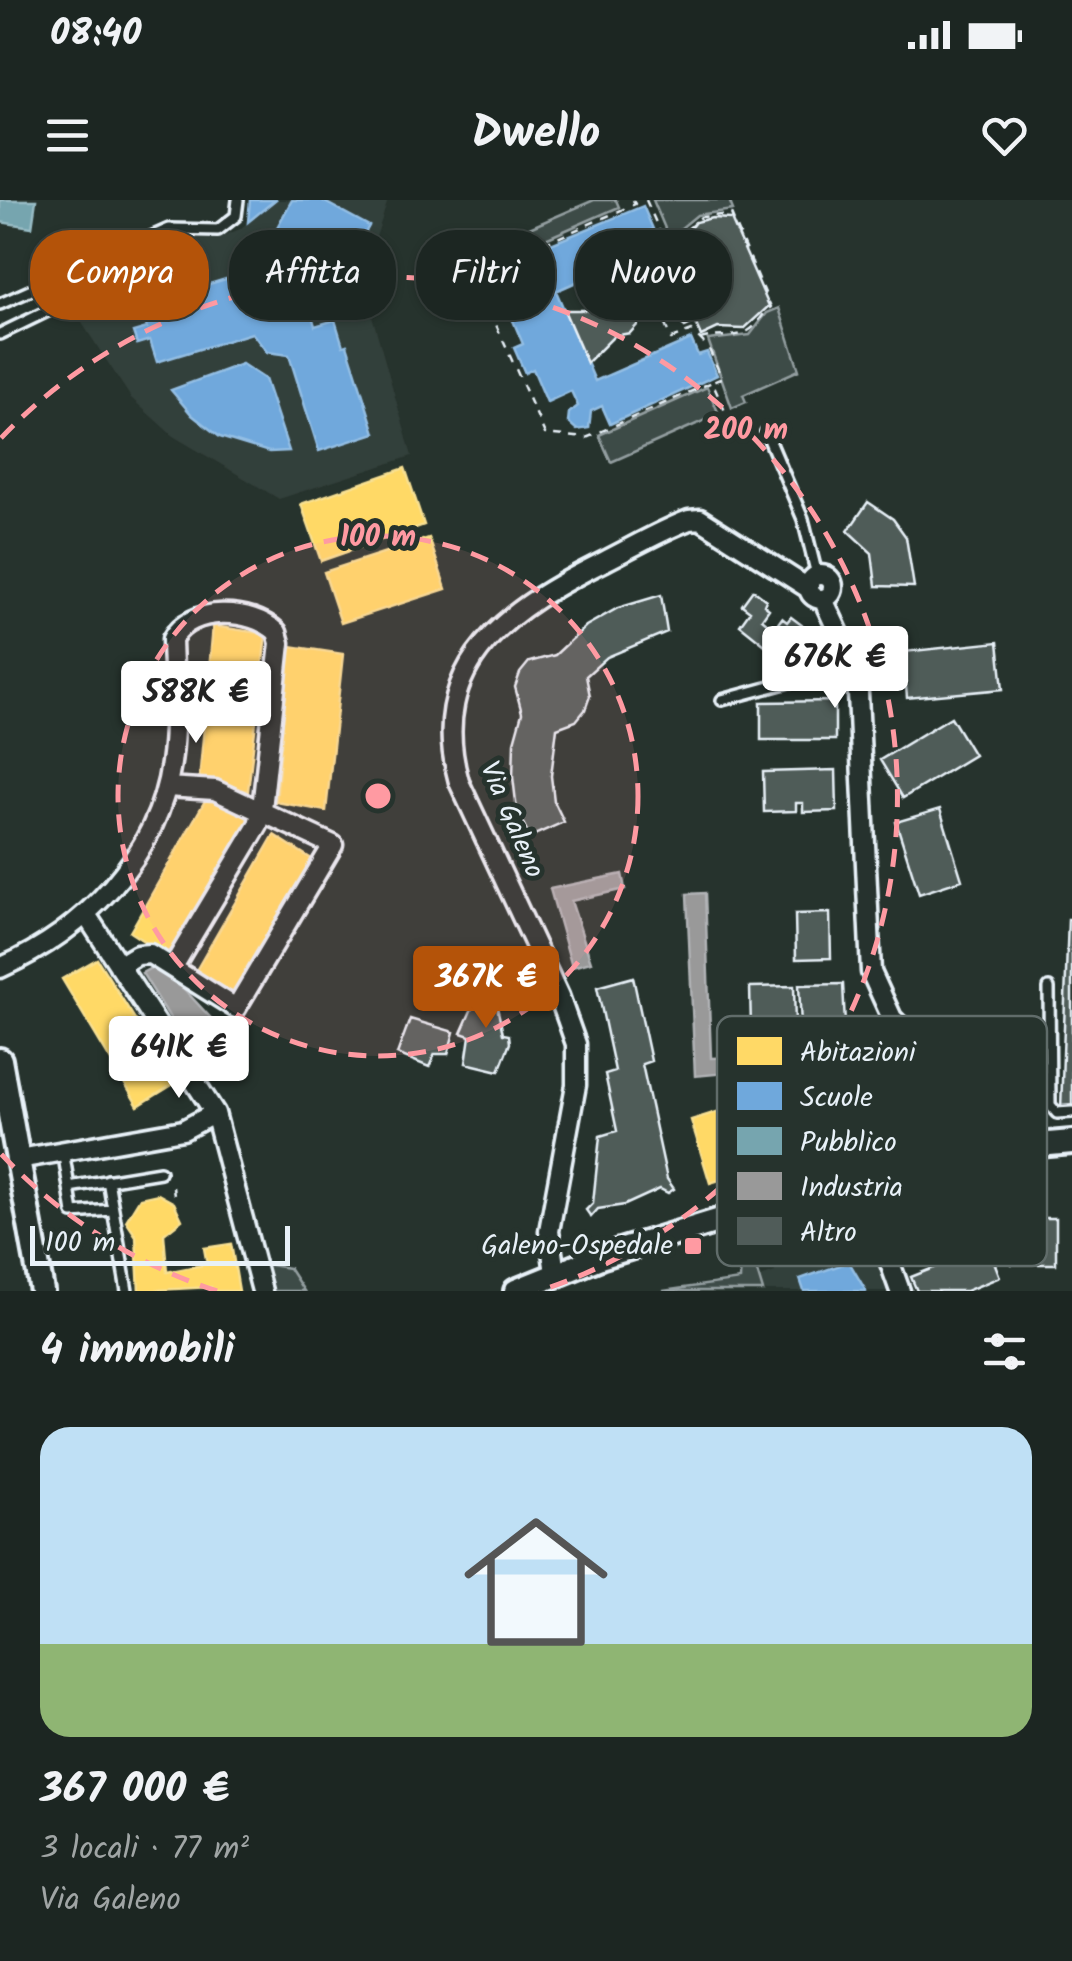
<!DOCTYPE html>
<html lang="it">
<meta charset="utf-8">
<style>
:root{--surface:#1c2622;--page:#29322f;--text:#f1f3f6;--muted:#a0a5a5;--line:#3a4340;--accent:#b45309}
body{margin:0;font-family:Kalam,sans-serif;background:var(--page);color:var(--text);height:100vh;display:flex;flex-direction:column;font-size:38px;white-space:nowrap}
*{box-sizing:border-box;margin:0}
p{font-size:32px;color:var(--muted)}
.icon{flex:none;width:55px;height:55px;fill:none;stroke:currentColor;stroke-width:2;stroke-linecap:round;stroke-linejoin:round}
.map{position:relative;height:1091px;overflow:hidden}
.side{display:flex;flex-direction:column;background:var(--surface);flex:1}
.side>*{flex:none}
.top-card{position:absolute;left:30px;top:30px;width:1012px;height:90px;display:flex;gap:20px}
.scale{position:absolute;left:30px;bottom:25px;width:260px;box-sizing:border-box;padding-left:10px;border:5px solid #e8f1f8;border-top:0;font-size:28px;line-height:35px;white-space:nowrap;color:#e8f1f8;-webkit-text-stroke:8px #26332d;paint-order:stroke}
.price{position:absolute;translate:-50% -85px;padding:0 22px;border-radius:10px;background:#fff;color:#222;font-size:32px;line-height:65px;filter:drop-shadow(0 2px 5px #0008)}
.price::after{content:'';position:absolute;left:50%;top:60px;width:30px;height:22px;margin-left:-15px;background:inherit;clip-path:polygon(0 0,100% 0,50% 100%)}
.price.on{background:var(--accent);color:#fff}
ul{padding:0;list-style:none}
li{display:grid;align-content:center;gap:20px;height:530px;padding:0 40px}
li+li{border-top:2px solid var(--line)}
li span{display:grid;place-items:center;height:310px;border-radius:30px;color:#555}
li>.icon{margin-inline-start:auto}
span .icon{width:180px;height:180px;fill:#fffc;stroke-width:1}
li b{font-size:42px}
h2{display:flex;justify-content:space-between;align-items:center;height:120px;padding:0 40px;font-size:42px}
.chip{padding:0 35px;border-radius:40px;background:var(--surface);box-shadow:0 2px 8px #0004,0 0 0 2px var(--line);font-size:35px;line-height:90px}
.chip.on{background:var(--accent);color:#fff}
.status{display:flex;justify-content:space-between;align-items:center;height:70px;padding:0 50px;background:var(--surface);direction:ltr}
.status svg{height:28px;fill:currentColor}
header{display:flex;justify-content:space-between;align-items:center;height:130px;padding:0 40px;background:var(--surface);font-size:45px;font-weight:700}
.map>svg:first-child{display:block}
.built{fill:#333f3a}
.green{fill:#3e4b47;stroke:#939ea0;stroke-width:2.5}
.homes{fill:#ffd966;stroke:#f8e092;stroke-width:2.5}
.schools{fill:#6fa8dc;stroke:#93bee4;stroke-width:2.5}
.public{fill:#76a5af;stroke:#98bcc5;stroke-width:2.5}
.industry{fill:#999;stroke:#b1b3b6;stroke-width:2.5}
.building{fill:#505c59;stroke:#e8f1f8;stroke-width:2.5}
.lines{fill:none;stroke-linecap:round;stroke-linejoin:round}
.lane-casing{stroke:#e8f1f8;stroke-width:16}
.street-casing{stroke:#e8f1f8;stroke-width:25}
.secondary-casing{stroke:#e8f1f8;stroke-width:30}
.path{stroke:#e8f1f8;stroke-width:2.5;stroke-dasharray:8 8;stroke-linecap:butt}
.lane{stroke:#26332d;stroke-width:9}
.street{stroke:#26332d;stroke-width:18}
.secondary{stroke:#26332d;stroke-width:22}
.ring{fill:none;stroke:#ff9aa2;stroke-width:5;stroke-dasharray:18 12}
.poi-dot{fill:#ff9aa2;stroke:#26332d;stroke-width:4}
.labels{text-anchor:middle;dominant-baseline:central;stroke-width:10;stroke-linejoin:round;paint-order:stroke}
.street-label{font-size:28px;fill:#e8f1f8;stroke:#26332d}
.poi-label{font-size:28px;fill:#e8f1f8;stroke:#26332d;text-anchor:end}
.key{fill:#26332d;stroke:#606c6a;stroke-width:2.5}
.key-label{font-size:28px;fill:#e8f1f8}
.centre{fill:#ff9aa2;stroke:#26332d;stroke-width:5}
.ring-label{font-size:30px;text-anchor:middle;font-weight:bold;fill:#ff9aa2;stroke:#26332d;stroke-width:10;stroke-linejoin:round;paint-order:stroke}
</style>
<div class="status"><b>08:40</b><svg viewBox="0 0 49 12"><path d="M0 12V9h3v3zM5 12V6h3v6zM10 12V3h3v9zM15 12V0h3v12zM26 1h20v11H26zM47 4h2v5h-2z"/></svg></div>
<header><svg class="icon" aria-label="menu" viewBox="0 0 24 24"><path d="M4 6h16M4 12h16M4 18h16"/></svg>Dwello<svg class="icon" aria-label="heart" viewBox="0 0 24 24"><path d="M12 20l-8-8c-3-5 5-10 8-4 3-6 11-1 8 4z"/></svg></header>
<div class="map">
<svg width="1072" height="1091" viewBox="0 0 1072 1091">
<rect width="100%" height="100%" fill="#26332d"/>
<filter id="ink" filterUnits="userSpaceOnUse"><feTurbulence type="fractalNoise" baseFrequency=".01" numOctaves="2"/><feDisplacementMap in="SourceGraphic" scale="20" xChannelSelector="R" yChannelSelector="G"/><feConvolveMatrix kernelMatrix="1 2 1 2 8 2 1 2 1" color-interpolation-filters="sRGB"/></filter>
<g filter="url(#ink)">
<!-- built -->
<path class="built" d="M 275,0 L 388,0 L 368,62 L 367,98 L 412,256 L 279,299 L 173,236 L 131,198 L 82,123 L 84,107 L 96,101 L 83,74 L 168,38 L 218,38 L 240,29 Z
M 775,1035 L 869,1035 L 889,1091 L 763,1091 L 757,1078 L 775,1072 L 769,1039 Z"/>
<!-- green -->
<path class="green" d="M 594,0 L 616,0 L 619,7 L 511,54 L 504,39 Z
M 653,0 L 729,0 L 733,10 L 697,15 L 669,38 Z
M 779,108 L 799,170 L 743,195 L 746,202 L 732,208 L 708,140 L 750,135 L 767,113 Z
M 707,187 L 719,214 L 611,262 L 599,235 Z
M 746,1035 L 763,1091 L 663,1091 L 740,1080 L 742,1037 Z
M 264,1064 L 289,1068 L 304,1091 L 270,1091 Z"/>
<!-- homes -->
<path class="homes" d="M 405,268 L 424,325 L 321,361 L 301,304 Z
M 429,338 L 446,389 L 341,423 L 324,372 Z
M 213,426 L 266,434 L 248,591 L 199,582 Z
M 290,446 L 343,454 L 326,611 L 276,602 Z
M 210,592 L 249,618 L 168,757 L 130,732 Z
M 274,635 L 313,660 L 232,799 L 194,774 Z
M 97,759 L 175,883 L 138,906 L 62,779 Z
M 886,858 L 906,923 L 710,983 L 691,920 L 723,910 L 729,932 L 750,926 L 743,902 L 796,891 L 794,885 L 834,873 L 843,903 L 859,898 L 850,869 Z
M 158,994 L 174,1003 L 182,1020 L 164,1034 L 167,1072 L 207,1064 L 204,1048 L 231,1044 L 239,1091 L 211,1091 L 211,1087 L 139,1091 L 136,1036 L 126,1021 L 140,998 Z"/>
<!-- schools -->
<path class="schools" d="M 250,0 L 275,0 L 248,22 Z
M 292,0 L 321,0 L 369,26 L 333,91 L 263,53 Z
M 643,6 L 653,29 L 644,33 L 651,49 L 556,91 L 595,181 L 691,139 L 698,155 L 707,152 L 717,175 L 610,224 L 602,206 L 591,211 L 589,228 L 577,230 L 568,222 L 569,213 L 578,206 L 571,191 L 547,202 L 533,169 L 525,173 L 514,148 L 523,144 L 509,111 L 531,101 L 525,87 L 510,86 L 506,75 L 517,64 L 531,74 L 542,69 L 534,51 Z
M 256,77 L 263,97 L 286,90 L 308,102 L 315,126 L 335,120 L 343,146 L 347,145 L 375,233 L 319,251 L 289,155 L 267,152 L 252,133 L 157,162 L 150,140 L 137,144 L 133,132 L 147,128 L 140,105 L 229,78 L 231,85 Z
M 242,164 L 265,179 L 289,251 L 269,252 L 220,237 L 192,215 L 171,190 Z
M 849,1062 L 866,1091 L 804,1091 L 800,1079 Z"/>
<!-- public -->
<path class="public" d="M 0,0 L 36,0 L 32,27 L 0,22 Z"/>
<!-- industry -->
<path class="industry" d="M 622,674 L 625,689 L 571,701 L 591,762 L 572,767 L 550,689 Z
M 705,693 L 711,858 L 801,855 L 802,866 L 695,876 L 687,694 Z
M 160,763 L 232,841 L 197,861 L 142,773 Z"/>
<!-- building -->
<path class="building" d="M 712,18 L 731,19 L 769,106 L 744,129 L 718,128 L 701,136 L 695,122 L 685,127 L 669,113 L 660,95 L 658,66 L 668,62 L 662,48 L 681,40 L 695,22 Z
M 620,99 L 635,106 L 638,124 L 630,133 L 614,136 L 587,163 L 564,110 L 601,110 Z
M 868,302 L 893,319 L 906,337 L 914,387 L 876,386 L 872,353 L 848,331 Z
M 753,390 L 766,400 L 764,405 L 769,409 L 762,419 L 774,429 L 782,418 L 787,422 L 791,417 L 807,429 L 795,446 L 786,439 L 776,452 L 768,441 L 765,445 L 740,425 L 750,411 L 742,405 Z
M 661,395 L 667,432 L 607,457 L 586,476 L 590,496 L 585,510 L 576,521 L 557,528 L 551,576 L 554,601 L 564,622 L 530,637 L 517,611 L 513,577 L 514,542 L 522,513 L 515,487 L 520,473 L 529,462 L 555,455 L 586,426 L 618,408 Z
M 998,442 L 1003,489 L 907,498 L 903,452 Z
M 835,501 L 835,540 L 761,540 L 761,502 Z
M 951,517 L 974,555 L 903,598 L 880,560 Z
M 836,570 L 837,611 L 803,612 L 803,603 L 796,603 L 796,611 L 764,612 L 763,572 Z
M 940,609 L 962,680 L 919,694 L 896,622 Z
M 830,713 L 831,758 L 796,759 L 795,714 Z
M 1068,719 L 1072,719 L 1072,909 L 1061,909 Z
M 489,770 L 503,834 L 509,835 L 510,843 L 499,871 L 466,863 L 470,836 L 461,833 Z
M 633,777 L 651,861 L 642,864 L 667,979 L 674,989 L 668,993 L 660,989 L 625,1005 L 598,1009 L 591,1017 L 586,1010 L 593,1003 L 600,936 L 617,931 L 605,874 L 615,871 L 597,787 Z
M 843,784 L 845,824 L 801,826 L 799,785 Z
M 794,786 L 795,826 L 751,828 L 750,787 Z
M 410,819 L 454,832 L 448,854 L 435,854 L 429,867 L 397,854 Z
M 1013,1018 L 1056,1018 L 1056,1064 L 1012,1064 Z
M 988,1046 L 1000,1077 L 966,1091 L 917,1091 L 911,1077 Z"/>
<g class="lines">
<defs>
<path id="lane" d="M 0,104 L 169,29 L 218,30 L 236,16 L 238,0
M 0,134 L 91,90
M 766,232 L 803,319 L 817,375
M 722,500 L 852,465
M 1049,788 L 1050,905 L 1057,913 L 1072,912
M 64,956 L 73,1013 L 112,1010
M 108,980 L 127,1091
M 69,987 L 160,972"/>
<path id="street" d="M809 387a12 12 0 1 1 24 0a12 12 0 1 1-24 0Z
M 823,399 L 857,472 L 871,772 L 892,818 L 953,879 L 950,894 L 929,928 L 936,954
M 87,716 L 215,913 L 262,1091
M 119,766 L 137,755 L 150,754 L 236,808 L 333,645 L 215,590 L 167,587
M 0,768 C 84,731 158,657 171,563 C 177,522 173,480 172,439 C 191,405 251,408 277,432 L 280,443 L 262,609 L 258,625 L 173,767
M 19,959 L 183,930 L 215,913
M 859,976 L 900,1091
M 555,1073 L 549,1031 L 576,885 L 576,844 L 559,796 L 459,582 C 425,462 512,407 605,361 C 633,347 660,331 689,320 L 700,319 L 808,388"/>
<path id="secondary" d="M 0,860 L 42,1091
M 516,1091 L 600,1057 L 936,954 L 1072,942"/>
</defs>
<!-- lane casing -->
<use href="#lane" class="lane-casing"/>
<!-- street casing -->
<use href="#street" class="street-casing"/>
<!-- secondary casing -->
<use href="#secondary" class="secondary-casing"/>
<!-- path -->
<path class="path" d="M 633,0 L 635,4 L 505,61 L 480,89 L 545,234 L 586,238 L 712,182 L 725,211
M 646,0 L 660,32 L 660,59 L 641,67 L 671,139 L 692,131 L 708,147 L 722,178 L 713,182
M 659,40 L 676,39 L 701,17 L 731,14 L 771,107 C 761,114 759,125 748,131 C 732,140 716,133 698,140
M 785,884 L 811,968
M 173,987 L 174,996"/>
<!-- lane -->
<use href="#lane" class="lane"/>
<!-- street -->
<use href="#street" class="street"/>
<!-- secondary -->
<use href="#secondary" class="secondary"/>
</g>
</g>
<!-- distance rings -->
<circle cx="378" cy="596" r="260" fill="#ff9aa2" fill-opacity=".12"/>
<g class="ring">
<circle cx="378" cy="596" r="260"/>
<path d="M217 1091A520 520 0 0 1 1 954M1 238A520 520 0 1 1 539 1091"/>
</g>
<!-- markers -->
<rect class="poi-dot" x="683" y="1036" width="20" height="20" rx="5"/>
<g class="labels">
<!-- street labels -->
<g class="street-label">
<text transform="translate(511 620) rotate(67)">Via Galeno</text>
</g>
<!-- poi labels -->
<g class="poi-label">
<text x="673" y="1046">Galeno-Ospedale</text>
</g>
</g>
<!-- legend -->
<rect x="717" y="816" width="330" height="250" rx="15" class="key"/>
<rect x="737" y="837" width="45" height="28" fill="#ffd966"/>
<rect x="737" y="882" width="45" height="28" fill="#6fa8dc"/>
<rect x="737" y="927" width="45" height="28" fill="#76a5af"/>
<rect x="737" y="972" width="45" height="28" fill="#999"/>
<rect x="737" y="1017" width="45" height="28" fill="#505c59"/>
<g class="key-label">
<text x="800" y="861">Abitazioni</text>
<text x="800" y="906">Scuole</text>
<text x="800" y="951">Pubblico</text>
<text x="800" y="996">Industria</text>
<text x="800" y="1041">Altro</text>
</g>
<circle cx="378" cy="596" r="15" class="centre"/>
<g class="ring-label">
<text x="746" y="239">200 m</text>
<text x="378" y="346">100 m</text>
</g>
</svg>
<div class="scale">100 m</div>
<b class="price" style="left:835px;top:511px">676K €</b>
<b class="price" style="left:196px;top:546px">588K €</b>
<b class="price on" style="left:486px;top:831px">367K €</b>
<b class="price" style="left:179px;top:901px">641K €</b>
<div class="top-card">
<a class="chip on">Compra</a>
<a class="chip">Affitta</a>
<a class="chip">Filtri</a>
<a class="chip">Nuovo</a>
</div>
</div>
<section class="side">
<h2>4 immobili<svg class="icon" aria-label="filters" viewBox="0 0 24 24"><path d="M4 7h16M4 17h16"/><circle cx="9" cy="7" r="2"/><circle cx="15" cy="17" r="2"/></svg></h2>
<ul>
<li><span style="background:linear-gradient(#bfe0f5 70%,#8fb573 0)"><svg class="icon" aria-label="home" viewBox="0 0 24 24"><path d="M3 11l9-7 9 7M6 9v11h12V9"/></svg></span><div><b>367 000 €</b><p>3 locali · 77 m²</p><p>Via Galeno</p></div></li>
</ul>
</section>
